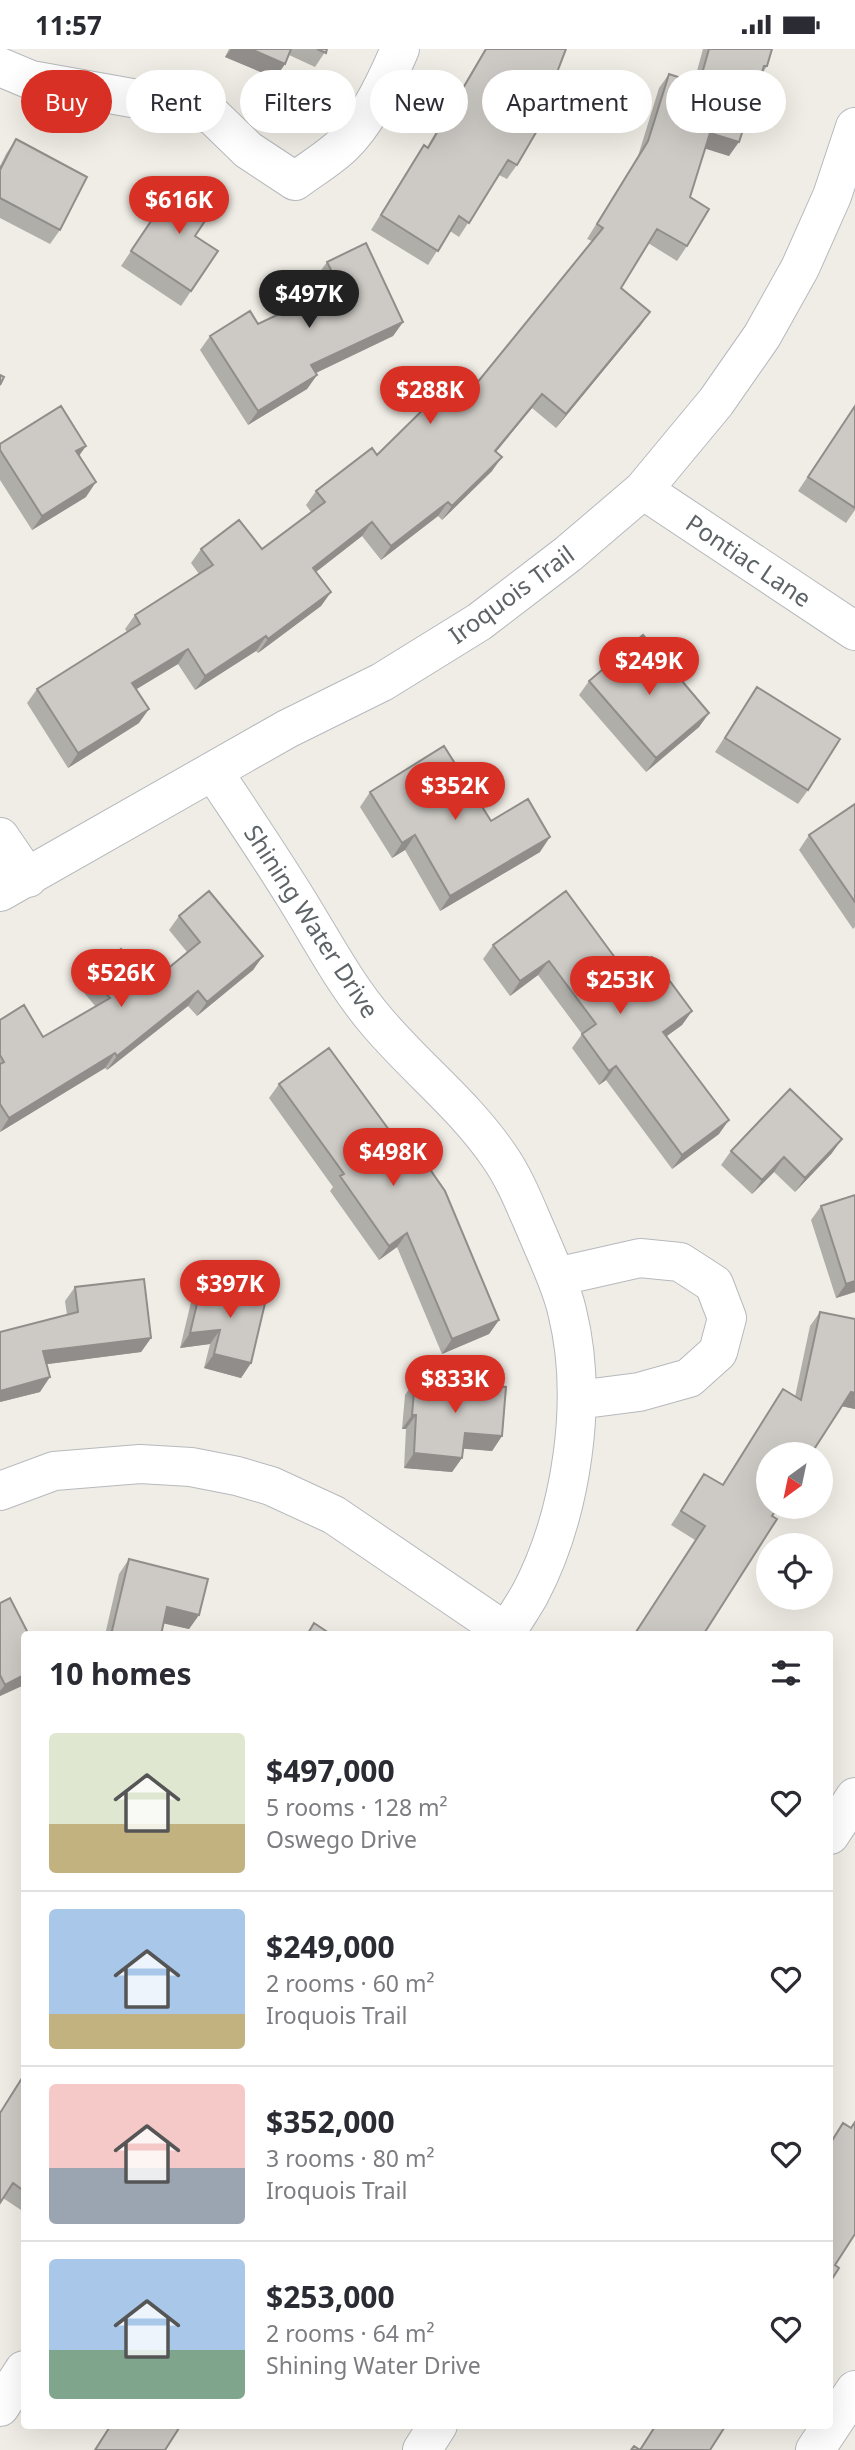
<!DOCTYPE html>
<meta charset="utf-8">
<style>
:root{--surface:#fff;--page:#f2f2f3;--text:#2b2b33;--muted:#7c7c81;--line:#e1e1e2;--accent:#d93025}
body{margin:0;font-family:"Noto Sans",sans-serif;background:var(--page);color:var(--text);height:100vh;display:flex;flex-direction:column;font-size:26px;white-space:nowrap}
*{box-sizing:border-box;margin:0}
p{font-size:23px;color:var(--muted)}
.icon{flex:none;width:38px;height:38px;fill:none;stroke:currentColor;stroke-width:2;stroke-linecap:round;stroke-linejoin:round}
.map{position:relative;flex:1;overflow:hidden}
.side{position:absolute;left:21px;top:1582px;width:812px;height:798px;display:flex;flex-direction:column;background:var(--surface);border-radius:7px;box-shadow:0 7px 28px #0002}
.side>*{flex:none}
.hud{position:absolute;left:21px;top:21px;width:814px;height:63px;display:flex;gap:14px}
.needle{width:46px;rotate:213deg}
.tools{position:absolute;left:756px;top:1393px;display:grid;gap:14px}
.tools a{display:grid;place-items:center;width:77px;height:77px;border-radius:50%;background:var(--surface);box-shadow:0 7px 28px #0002;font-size:35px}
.price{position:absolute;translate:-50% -60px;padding:0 16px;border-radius:24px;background:var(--accent);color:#fff;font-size:23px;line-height:46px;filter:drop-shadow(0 2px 4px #0008)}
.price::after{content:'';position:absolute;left:50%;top:42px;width:21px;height:16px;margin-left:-10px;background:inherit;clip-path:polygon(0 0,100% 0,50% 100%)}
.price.selected{background:#222;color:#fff}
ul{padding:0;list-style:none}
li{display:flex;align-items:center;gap:21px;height:175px;padding:0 28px}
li+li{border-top:2px solid var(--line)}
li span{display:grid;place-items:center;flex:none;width:196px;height:140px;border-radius:7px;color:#555}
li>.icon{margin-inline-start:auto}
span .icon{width:84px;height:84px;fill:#fffc;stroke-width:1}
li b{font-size:30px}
h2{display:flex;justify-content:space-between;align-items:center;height:84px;padding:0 28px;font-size:30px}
.pill{padding:0 24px;border-radius:32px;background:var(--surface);box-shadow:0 7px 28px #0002;font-size:24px;line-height:63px}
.pill.selected{background:var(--accent);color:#fff}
.status{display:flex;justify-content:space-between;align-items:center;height:49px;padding:0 35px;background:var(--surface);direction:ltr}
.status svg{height:19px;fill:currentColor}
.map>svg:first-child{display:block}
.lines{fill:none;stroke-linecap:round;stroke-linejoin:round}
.street-casing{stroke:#b6b9bd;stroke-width:40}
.street{stroke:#fff;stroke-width:38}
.wall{fill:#b0aea9}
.shaded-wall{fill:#908d8a}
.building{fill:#cdcac5;stroke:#908d8a;stroke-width:2}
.labels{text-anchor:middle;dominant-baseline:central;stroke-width:5;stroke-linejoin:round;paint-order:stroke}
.street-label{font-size:24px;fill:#5d6367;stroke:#fff}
</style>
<div class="status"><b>11:57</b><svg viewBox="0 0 49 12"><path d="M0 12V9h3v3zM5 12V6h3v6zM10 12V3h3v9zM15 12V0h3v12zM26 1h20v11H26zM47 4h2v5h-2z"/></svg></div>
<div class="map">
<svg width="855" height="2401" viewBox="0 0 855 2401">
<rect width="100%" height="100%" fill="#f0ede6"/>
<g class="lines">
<defs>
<path id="street" d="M 0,18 L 31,31 L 188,59 L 212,66 L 248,101 L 295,132 C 311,120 330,109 344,95 C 368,72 387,31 400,0
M 643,441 L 855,582
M 213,722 C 240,763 268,804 294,846 C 321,889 345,936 378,974 C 417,1020 465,1057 499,1107 C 516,1131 527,1161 539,1188 C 549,1212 561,1236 567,1262 C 589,1350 572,1465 530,1545 C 522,1559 513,1572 505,1586
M 0,788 L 28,829
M 0,843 L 287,680 L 382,633 L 479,573 L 568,505 L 643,441 L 716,353 L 762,287 L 800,219 L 832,147 L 855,78
M 556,1228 L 640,1209 L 680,1213 L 714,1235 L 727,1269 L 718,1303 L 689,1329 L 639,1343 L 577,1351
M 0,1442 L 54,1422 L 140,1415 L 191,1418 L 237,1427 L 271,1437 L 334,1466 L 506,1583
M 830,1786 L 855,1748
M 0,2358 L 24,2321
M 422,2401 L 438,2376
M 815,2401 L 855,2341"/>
</defs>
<!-- street casing -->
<use href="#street" class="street-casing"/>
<!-- street -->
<use href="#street" class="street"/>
</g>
<!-- wall -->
<path class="wall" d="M 229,0 L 327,0 L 315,18 L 289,6 L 285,15 L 275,29 L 225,8 Z
M 485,0 L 566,0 L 517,116 L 507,130 L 499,126 L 459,188 L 450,182 L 428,216 L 371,181 L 414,111 L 424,96 L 427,98 Z
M 703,0 L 772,0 L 767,17 L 761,27 L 729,107 L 705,99 L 690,148 L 687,197 L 677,212 L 648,194 L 621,239 L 650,263 L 640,277 L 556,379 L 532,359 L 496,403 L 492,422 L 442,471 L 438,467 L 381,511 L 362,487 L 316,523 L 331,543 L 321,557 L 258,604 L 256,602 L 195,641 L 178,615 L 136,640 L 139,674 L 68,719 L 27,654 L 37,640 L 127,583 L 125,580 L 135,566 L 199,525 L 191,514 L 201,500 L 262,500 L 311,463 L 306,456 L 316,442 L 455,361 L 592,192 L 587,190 L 638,107 L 659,39 L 669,25 L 694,33 Z
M 16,90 L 60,181 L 50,195 L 0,169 L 0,117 L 6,105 Z
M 180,129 L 195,187 L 218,202 L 181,257 L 121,217 Z
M 327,213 L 403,273 L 393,287 L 316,324 L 317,326 L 307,340 L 248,376 L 200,301 L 210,287 L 258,275 L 325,243 L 317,227 Z
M 855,357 L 855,461 L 846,474 L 798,442 Z
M 0,395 L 86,397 L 79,406 L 86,448 L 32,481 L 0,431 Z
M 589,632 L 709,664 L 699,678 L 646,723 L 579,646 Z
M 757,638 L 808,741 L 798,755 L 715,703 Z
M 370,743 L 491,772 L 540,803 L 440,862 L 405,801 L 392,809 L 360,758 Z
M 855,755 L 855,878 L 853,880 L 799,801 L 809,786 Z
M 179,867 L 263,907 L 253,921 L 197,967 L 188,957 L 107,1021 L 105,1019 L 0,1083 L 0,971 L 43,988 L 96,958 L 80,939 L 90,925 L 149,935 L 187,903 L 169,881 Z
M 493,896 L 627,925 L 692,962 L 682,976 L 667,987 L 719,1085 L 672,1120 L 606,1031 L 599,1036 L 572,999 L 582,985 L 538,926 L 510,947 L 483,910 Z
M 279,1035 L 499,1271 L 489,1285 L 442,1305 L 397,1198 L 379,1211 L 330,1142 L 333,1138 L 269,1049 Z
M 731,1102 L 832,1104 L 795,1143 L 774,1123 L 752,1145 L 721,1116 Z
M 821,1157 L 855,1243 L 836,1249 L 811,1171 Z
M 202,1234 L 251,1314 L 241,1329 L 204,1319 L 210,1295 L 180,1299 L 192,1249 Z
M 75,1238 L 151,1289 L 141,1303 L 47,1315 L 40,1343 L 0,1353 L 67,1266 L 65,1252 Z
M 820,1263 L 855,1270 L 855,1360 L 841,1357 L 768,1405 L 695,1491 L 671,1476 L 704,1425 L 722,1436 L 783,1340 L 795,1348 L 810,1277 Z
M 415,1331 L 502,1387 L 492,1402 L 463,1399 L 462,1409 L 452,1423 L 404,1419 L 406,1380 L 402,1380 L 405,1346 Z
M 129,1510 L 199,1566 L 189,1580 L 164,1574 L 161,1586 L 105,1586 L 119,1525 Z
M 0,1554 L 24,1636 L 0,1647 Z
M 24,2025 L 24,2163 L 3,2149 L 0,2154 L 0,2063 Z"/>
<!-- shaded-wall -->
<path class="shaded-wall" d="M 231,0 L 251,0 L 285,15 L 275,29 L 225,8 Z
M 710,84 L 739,93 L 729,107 L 700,98 Z
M 650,263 L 640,277 L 556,379 L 566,365 Z
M 403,273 L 393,287 L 301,331 L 311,316 Z
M 317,326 L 307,340 L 248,376 L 258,362 Z
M 542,345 L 532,359 L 485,416 L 495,402 Z
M 86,397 L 76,411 L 76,402 Z
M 502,408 L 492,422 L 442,471 L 452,457 Z
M 96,433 L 86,448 L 32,481 L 42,467 Z
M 448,453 L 438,467 L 381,511 L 391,497 Z
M 372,473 L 362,487 L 303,533 L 313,519 Z
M 331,543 L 321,557 L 258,604 L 268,590 Z
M 266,587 L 256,602 L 195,641 L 205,627 Z
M 188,600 L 178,615 L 122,649 L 132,634 Z
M 149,660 L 139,674 L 68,719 L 78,704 Z
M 709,664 L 699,678 L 646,723 L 656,709 Z
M 415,786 L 405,801 L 392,809 L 402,794 Z
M 550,788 L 540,803 L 440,862 L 450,847 Z
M 263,907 L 253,921 L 197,967 L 207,953 Z
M 549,912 L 538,926 L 510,947 L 520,932 Z
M 198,942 L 188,957 L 107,1021 L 117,1007 Z
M 692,962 L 682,976 L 653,997 L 663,983 Z
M 115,1004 L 105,1019 L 0,1083 L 9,1069 Z
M 616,1017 L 606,1031 L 599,1036 L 609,1022 Z
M 729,1071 L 719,1085 L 672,1120 L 682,1106 Z
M 842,1090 L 832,1104 L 795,1143 L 805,1129 Z
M 784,1108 L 774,1123 L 752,1145 L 762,1131 Z
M 407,1184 L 397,1198 L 379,1211 L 389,1197 Z
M 855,1232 L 855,1243 L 836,1249 L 846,1235 Z
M 499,1271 L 489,1285 L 442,1305 L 452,1290 Z
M 220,1281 L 210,1295 L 180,1299 L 190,1284 Z
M 151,1289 L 141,1303 L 33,1317 L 43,1302 Z
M 214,1305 L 251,1314 L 241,1329 L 204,1319 Z
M 50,1328 L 40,1343 L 0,1353 L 0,1342 Z
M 851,1343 L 855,1344 L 855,1360 L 841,1357 Z
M 412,1366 L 416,1366 L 406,1380 L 402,1380 Z
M 465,1384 L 502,1387 L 492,1402 L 454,1399 Z
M 414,1404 L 462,1409 L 452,1423 L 404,1419 Z
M 167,1558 L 199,1566 L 189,1580 L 157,1573 Z
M 24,1626 L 24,1636 L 0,1647 L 0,1642 L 5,1636 Z"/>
<!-- building -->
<path class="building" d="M 251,0 L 291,0 L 285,15 Z
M 317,0 L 327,0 L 326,4 Z
M 486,0 L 566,0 L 546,52 L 552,56 L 517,116 L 508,111 L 469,174 L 459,167 L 438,202 L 381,166 L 424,96 L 428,99 Z
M 709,0 L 772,0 L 767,17 L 764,17 L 739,93 L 710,84 L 690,148 L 709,160 L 687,197 L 657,180 L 621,239 L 650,263 L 566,365 L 542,345 L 495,402 L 502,408 L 452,457 L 448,453 L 391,497 L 372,473 L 313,519 L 331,543 L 268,590 L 266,587 L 205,627 L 188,600 L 132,634 L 149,660 L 78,704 L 37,640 L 140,575 L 135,566 L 213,516 L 201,500 L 239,471 L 262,500 L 325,453 L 316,442 L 372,399 L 377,406 L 439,345 L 455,361 L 603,179 L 597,175 L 648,92 L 669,25 L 699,35 Z
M 16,90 L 87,128 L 60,181 L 0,149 L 0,118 L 1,119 Z
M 180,129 L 217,154 L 195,187 L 218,202 L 191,242 L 131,202 Z
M 366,194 L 403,273 L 311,316 L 317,326 L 258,362 L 210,287 L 250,262 L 258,275 L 339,237 L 327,213 Z
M 0,326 L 4,328 L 0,336 Z
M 61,357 L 86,397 L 76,402 L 96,433 L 42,467 L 0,401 L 0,395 Z
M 855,357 L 855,459 L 808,428 Z
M 643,586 L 709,664 L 656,709 L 589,632 Z
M 757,638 L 840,690 L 808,741 L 725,689 Z
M 444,697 L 491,772 L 528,750 L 550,788 L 450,847 L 415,786 L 402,794 L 370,743 Z
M 855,755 L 855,853 L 809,786 Z
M 209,842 L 263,907 L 207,953 L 198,942 L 117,1007 L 115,1004 L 9,1069 L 0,1055 L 0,1015 L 4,1013 L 0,1006 L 0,971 L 24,956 L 43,988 L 110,949 L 90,925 L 121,900 L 149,935 L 200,893 L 179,867 Z
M 566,842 L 627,925 L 652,908 L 692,962 L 663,983 L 729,1071 L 682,1106 L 616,1017 L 609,1022 L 582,985 L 596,975 L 549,912 L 520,932 L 493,896 Z
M 329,999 L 395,1089 L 404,1083 L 445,1142 L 499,1271 L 452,1290 L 407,1184 L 389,1197 L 340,1127 L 344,1125 L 279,1035 Z
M 790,1040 L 842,1090 L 805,1129 L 784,1108 L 762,1131 L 731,1102 Z
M 855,1146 L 855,1232 L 846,1235 L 821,1157 Z
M 144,1230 L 151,1289 L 43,1302 L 50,1328 L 0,1342 L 0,1283 L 78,1263 L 75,1238 Z
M 202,1234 L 266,1250 L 251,1314 L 214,1305 L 220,1281 L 190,1284 Z
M 820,1263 L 855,1270 L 855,1344 L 851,1343 L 811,1405 L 768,1405 L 768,1458 L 778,1458 L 772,1467 L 777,1470 L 703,1586 L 634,1586 L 705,1477 L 681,1462 L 704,1425 L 723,1436 L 783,1340 L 801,1351 Z
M 415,1331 L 506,1338 L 502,1387 L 465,1384 L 462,1409 L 414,1404 L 416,1366 L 412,1366 Z
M 129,1510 L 208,1530 L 199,1566 L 167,1558 L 161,1586 L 111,1586 Z
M 10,1549 L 29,1586 L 24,1586 L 24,1626 L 5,1636 L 0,1626 L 0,1554 Z
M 314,1574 L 332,1586 L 307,1586 Z
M 24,2026 L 24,2142 L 13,2134 L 0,2154 L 0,2064 Z
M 855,2073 L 855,2185 L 835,2216 L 839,2219 L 830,2233 L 830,2095 L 843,2074 L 851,2079 Z
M 111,2376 L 181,2376 L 165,2401 L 95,2401 Z
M 656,2376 L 726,2376 L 710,2401 L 640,2401 Z
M 634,2397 L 640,2401 L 631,2401 Z"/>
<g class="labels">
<!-- street labels -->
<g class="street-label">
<text transform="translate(749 511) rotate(34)">Pontiac Lane</text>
<text transform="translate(511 545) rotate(-36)">Iroquois Trail</text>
<text transform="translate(312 872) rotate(57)">Shining Water Drive</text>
</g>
</g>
</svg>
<div class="tools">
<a><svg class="needle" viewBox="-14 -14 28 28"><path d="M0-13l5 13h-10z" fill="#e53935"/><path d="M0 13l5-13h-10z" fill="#7c7c81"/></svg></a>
<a><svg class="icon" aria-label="locate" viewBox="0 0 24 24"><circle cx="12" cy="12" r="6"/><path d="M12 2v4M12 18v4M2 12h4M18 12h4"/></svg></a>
</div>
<b class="price" style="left:179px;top:187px">$616K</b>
<b class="price selected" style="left:309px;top:281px">$497K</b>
<b class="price" style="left:430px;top:377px">$288K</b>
<b class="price" style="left:649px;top:648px">$249K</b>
<b class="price" style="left:455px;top:773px">$352K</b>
<b class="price" style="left:121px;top:960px">$526K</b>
<b class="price" style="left:620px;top:967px">$253K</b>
<b class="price" style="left:393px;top:1139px">$498K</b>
<b class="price" style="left:230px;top:1271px">$397K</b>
<b class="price" style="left:455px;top:1366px">$833K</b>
<div class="hud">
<a class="pill selected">Buy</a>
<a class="pill">Rent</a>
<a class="pill">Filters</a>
<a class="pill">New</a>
<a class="pill">Apartment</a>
<a class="pill">House</a>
</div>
<section class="side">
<h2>10 homes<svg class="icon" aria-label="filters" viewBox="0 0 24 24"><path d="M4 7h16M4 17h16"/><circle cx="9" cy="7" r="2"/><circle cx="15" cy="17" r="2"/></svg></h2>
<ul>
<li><span style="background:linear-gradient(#dfe7d0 65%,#c2b280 0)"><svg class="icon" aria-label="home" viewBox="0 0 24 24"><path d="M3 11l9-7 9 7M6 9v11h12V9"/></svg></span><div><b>$497,000</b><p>5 rooms · 128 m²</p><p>Oswego Drive</p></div><svg class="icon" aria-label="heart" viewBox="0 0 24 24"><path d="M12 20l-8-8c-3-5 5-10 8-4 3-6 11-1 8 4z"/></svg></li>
<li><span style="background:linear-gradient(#a9c7e8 75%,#c2b280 0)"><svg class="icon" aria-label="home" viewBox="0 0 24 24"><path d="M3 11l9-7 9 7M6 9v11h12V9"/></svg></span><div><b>$249,000</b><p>2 rooms · 60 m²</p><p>Iroquois Trail</p></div><svg class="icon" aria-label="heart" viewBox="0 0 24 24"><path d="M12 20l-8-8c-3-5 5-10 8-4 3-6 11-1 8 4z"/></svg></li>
<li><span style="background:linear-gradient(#f6c9c9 60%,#9aa5b1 0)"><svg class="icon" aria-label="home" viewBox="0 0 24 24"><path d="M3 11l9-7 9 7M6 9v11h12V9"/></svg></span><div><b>$352,000</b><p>3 rooms · 80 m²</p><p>Iroquois Trail</p></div><svg class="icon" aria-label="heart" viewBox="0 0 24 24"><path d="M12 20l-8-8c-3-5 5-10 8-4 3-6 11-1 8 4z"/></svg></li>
<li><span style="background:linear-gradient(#a9c7e8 65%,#7fa58c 0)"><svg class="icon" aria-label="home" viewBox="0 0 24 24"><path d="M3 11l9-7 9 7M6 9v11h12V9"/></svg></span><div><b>$253,000</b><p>2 rooms · 64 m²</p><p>Shining Water Drive</p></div><svg class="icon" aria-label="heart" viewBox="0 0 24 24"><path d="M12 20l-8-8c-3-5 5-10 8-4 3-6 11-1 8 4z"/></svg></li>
</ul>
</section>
</div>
